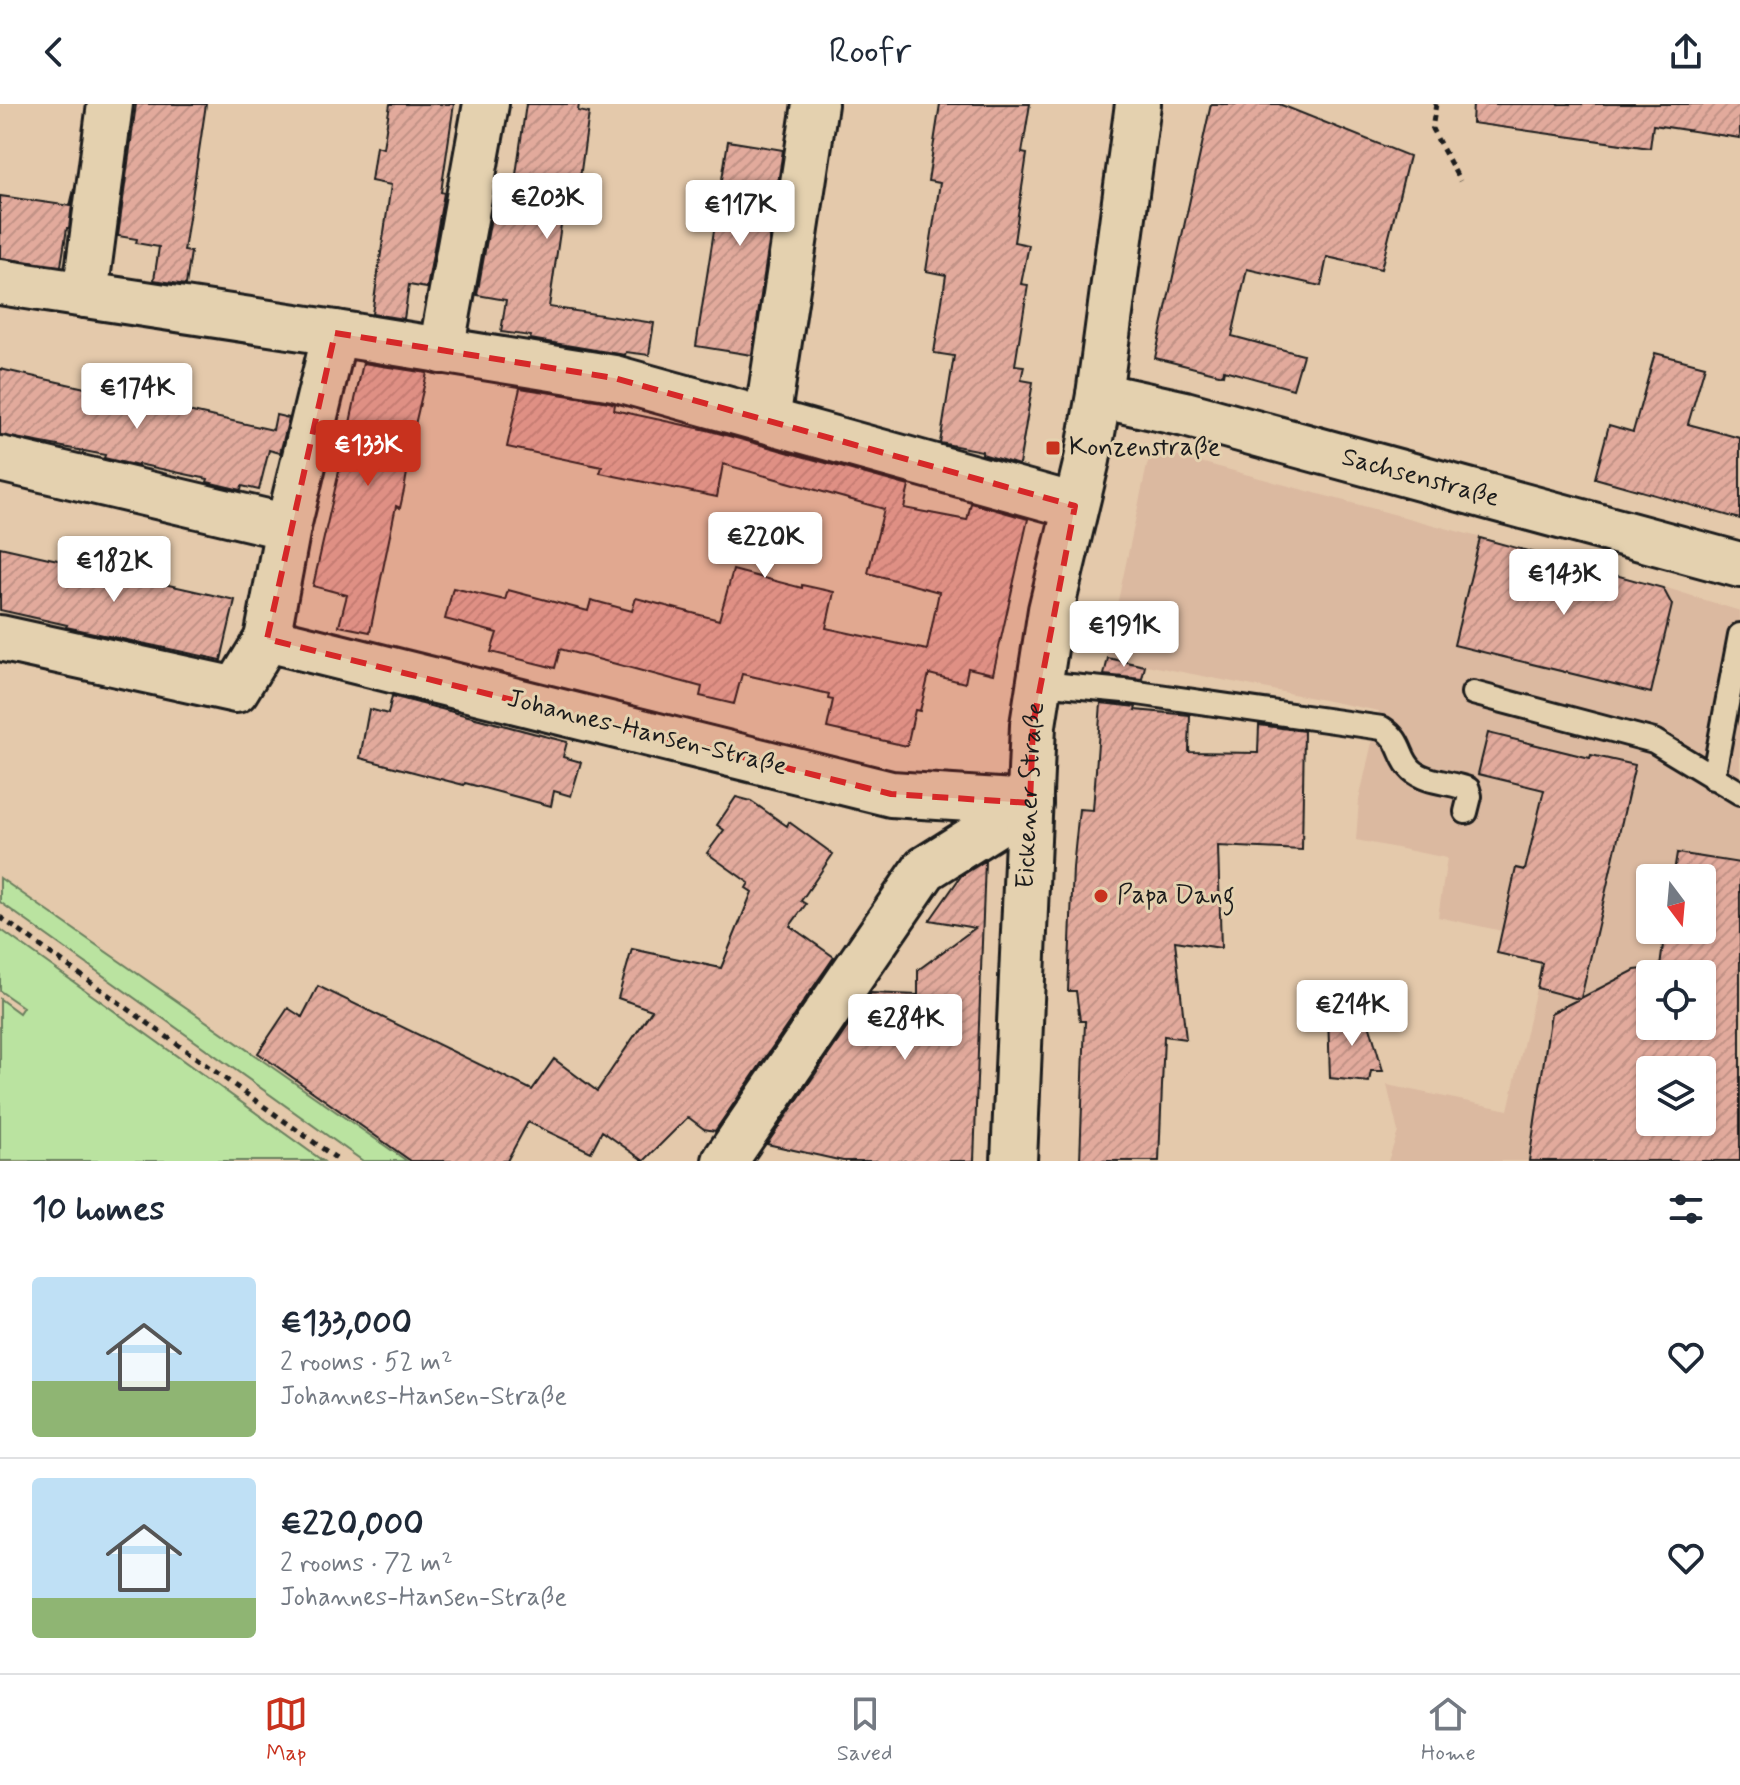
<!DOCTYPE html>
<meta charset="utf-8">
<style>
:root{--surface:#fff;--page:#f6f6f7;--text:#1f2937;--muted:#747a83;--line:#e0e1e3;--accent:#c8321e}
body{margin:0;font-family:Mynerve,sans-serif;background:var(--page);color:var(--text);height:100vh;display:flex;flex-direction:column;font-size:30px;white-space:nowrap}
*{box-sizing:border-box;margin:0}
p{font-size:26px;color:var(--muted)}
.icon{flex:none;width:44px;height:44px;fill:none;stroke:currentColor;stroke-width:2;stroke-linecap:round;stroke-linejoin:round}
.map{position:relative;height:1057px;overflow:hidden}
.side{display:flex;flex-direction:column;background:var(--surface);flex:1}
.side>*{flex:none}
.needle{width:52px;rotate:164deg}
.tools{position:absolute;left:1636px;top:760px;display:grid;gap:16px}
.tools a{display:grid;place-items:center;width:80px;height:80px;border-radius:8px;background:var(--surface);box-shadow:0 2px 6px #0004;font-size:40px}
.price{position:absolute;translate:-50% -68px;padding:0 18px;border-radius:8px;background:#fff;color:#222;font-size:26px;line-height:52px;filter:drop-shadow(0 2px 4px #0008)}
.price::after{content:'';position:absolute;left:50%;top:48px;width:24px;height:18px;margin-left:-12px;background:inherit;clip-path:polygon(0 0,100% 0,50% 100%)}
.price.current{background:var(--accent);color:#fff}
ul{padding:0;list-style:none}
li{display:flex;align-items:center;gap:24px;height:200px;padding:0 32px}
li+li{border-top:2px solid var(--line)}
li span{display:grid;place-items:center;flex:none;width:224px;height:160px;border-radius:8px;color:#555}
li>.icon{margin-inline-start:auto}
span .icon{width:96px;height:96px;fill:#fffc;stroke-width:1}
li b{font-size:34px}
h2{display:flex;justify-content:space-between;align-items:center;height:96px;padding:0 32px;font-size:34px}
header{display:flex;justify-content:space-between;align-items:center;height:104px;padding:0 32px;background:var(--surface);font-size:36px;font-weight:600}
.menu{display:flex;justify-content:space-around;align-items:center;height:112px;border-top:2px solid var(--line);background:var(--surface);font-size:22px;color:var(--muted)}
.menu a{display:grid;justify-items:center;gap:4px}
.menu .current{color:var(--accent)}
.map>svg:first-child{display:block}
.built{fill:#dbb9a0;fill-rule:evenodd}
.green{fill:#bae3a0;stroke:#6b805e;stroke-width:2}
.building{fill:url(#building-hatch);stroke:#1c1c1c;stroke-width:2;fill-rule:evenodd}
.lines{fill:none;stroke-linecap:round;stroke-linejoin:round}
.lane-casing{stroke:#1c1c1c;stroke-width:28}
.street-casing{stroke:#1c1c1c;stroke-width:50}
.secondary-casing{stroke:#1c1c1c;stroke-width:50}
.path{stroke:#1c1c1c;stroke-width:5;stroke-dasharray:6 6;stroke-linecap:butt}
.lane{stroke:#e4d1af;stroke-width:22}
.street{stroke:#e4d1af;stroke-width:44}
.secondary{stroke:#e4d1af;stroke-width:44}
.marked{fill:#d62828;fill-opacity:0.2;stroke:#d62828;stroke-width:6;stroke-dasharray:16 10;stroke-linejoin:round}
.poi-dot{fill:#c8321e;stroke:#e4d1af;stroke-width:3}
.labels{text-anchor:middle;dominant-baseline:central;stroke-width:6;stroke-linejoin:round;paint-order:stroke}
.poi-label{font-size:26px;fill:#1c1c1c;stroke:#e4d1af;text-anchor:start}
.street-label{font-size:26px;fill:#1c1c1c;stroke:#e4d1af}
</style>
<header><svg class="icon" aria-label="back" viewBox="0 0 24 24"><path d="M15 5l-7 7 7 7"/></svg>Roofr<svg class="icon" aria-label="share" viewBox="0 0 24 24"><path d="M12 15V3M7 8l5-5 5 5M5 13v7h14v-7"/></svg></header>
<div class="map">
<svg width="1740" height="1057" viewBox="0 0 1740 1057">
<defs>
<pattern id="building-hatch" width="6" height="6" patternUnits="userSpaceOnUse" patternTransform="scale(2)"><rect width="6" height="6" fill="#e2aa9c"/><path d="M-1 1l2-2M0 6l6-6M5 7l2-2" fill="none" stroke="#c19286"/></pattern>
</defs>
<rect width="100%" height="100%" fill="#e4c9ab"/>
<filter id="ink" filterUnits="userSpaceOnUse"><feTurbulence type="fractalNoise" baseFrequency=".0125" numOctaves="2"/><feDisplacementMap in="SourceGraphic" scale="16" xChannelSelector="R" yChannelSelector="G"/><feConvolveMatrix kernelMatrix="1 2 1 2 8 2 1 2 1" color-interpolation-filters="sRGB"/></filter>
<g filter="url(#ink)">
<!-- built -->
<path class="built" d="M 1159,349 L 1167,349 L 1667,484 L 1740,507 L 1740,1057 L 1388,1057 L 1398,1028 L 1387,981 L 1508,1006 L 1547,837 L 1438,813 L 1447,754 L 1356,736 L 1359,696 L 1379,607 L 1106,553 L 1147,361 L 1149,355 ZM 1650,774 L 1702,774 L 1702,826 L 1650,826 ZM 1650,870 L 1702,870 L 1702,922 L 1650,922 ZM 1650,966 L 1702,966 L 1702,1018 L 1650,1018 Z"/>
<!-- green -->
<path class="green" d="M 0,774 L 407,1057 L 363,1057 L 0,798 Z
M 0,825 L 323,1057 L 0,1057 L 0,895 L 19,909 L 23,903 L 0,887 Z"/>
<!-- building -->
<path class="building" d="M 136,0 L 206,0 L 184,147 L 191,148 L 186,181 L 154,176 L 159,143 L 136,139 L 137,135 L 118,132 Z
M 390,0 L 454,0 L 441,88 L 444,89 L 427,184 L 409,181 L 404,215 L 372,210 L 391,81 L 371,77 L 376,42 L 383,44 Z
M 526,0 L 579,0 L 578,7 L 589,9 L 580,74 L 572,73 L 566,107 L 563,107 L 549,203 L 654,219 L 649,251 L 626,248 L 625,251 L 530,235 L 531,232 L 501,228 L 506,196 L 477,191 L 494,97 L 512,99 Z
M 940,0 L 1030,0 L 1022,49 L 1027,50 L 1014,138 L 1029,141 L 1021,180 L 1028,181 L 1015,261 L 1024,262 L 1021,276 L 1033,278 L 1019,361 L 982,350 L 982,347 L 940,339 L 954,252 L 934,249 L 946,171 L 926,167 L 940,79 L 928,77 Z
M 1211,0 L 1279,0 L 1409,52 L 1381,165 L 1327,153 L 1321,182 L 1247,165 L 1232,232 L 1303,251 L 1293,285 L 1224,266 L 1223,271 L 1155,254 Z
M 1473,0 L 1740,0 L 1740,34 L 1653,21 L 1650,44 L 1472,19 Z
M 728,37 L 783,46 L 752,251 L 696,242 Z
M 74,85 L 69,124 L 67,124 L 61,162 L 0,154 L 0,92 L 70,102 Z
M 1655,249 L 1705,262 L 1688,320 L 1740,334 L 1740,415 L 1595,374 L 1609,321 L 1633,328 Z
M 363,259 L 427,269 L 404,368 L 407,369 L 404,386 L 400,404 L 396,402 L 370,528 L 339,522 L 347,491 L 313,482 L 340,363 L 329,360 L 337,326 L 348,328 Z
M 0,265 L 273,326 L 276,311 L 289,314 L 280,349 L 269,346 L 259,386 L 242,382 L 241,386 L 207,378 L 208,375 L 138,360 L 138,362 L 104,354 L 105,351 L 0,331 Z
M 520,284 L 609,298 L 615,300 L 614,306 L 707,326 L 909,382 L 904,404 L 967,416 L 971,399 L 1028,415 L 993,570 L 968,564 L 965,579 L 929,570 L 920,607 L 915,606 L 907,642 L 827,624 L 833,596 L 828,595 L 829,590 L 742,570 L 734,600 L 700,592 L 702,583 L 560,545 L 555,564 L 491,548 L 497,529 L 445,515 L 453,484 L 505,496 L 508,486 L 588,507 L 591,496 L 632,507 L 636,494 L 719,516 L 733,466 L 802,484 L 802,481 L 834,488 L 826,524 L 927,546 L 939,488 L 868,469 L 884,405 L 723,360 L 717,393 L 600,369 L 602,363 L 507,343 Z
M 1480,434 L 1663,484 L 1672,501 L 1651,589 L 1454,541 Z
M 0,443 L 235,496 L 221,556 L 66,523 L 67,521 L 0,506 Z
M 1108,554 L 1145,562 L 1142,575 L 1104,571 Z
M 392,592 L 567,638 L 563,653 L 581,658 L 571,692 L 554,687 L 551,702 L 465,679 L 464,681 L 448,677 L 360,654 L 369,605 L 388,610 Z
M 1101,599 L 1136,603 L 1135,606 L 1190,611 L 1189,648 L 1258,649 L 1259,621 L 1304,627 L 1302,746 L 1218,742 L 1221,844 L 1175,837 L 1186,935 L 1164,932 L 1159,1057 L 1080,1057 L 1085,917 L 1080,917 L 1076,887 L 1068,887 L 1073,764 L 1079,705 L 1093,706 Z
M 1488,629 L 1590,654 L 1591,651 L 1635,661 L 1581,894 L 1635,866 L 1660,863 L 1665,826 L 1702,826 L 1702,774 L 1673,774 L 1677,749 L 1740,759 L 1740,1057 L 1529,1057 L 1551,909 L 1579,895 L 1537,884 L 1542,859 L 1497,849 L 1516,764 L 1525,766 L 1544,686 L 1478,670 ZM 1650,870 L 1702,870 L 1702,922 L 1650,922 ZM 1650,966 L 1702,966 L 1702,1018 L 1650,1018 Z
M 736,693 L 751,697 L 787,722 L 789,718 L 833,750 L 801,797 L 806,800 L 790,822 L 834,853 L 715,1027 L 704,1025 L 688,1013 L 644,1057 L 602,1027 L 591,1048 L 528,1018 L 507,1057 L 411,1057 L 258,949 L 288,904 L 302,913 L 318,882 L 532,986 L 554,955 L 597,987 L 652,906 L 618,894 L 632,845 L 721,864 L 752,788 L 746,784 L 749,779 L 707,749 L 724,726 L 717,721 Z
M 985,757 L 974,1057 L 843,1057 L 767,1040 L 871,889 L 918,891 L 918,866 L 975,824 L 930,816 L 961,772 Z
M 1366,909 L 1383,967 L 1371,967 L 1369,978 L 1330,974 L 1328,910 Z"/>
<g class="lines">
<defs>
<path id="lane" d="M 1040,579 L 1124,587 L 1382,624 C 1403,637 1398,653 1412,666 C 1426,679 1451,678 1468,685 L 1470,692 L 1466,708
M 1473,589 L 1654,637 L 1740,689
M 1713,674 L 1740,531"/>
<g id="street">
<path d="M 0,178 L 335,229"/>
<path d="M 85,191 L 110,0"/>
<path d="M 441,247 L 486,0"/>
<path id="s1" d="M 1099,291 L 1185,310 L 1740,461"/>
<path d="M 767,316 L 815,0"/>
<path d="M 0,355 L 288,423"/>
<path d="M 0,534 L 236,586 L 267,535"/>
<path d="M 1030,699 L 891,690 L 267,535 L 288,423 L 335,229 L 614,274 L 1075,402"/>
<path d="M 725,1057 L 925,765 L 1030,699"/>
</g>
<g id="secondary">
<path id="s2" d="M 1014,1057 L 1033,621 L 1051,506 L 1087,356 L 1099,291 L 1138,0"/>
</g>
</defs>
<!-- lane casing -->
<use href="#lane" class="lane-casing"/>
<!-- street casing -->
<use href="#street" class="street-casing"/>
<!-- secondary casing -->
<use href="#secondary" class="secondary-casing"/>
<!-- path -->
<path class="path" d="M 1436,0 L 1432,25 L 1460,77
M 0,813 L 340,1057"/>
<!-- lane -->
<use href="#lane" class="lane"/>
<!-- street -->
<use href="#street" class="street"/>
<!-- secondary -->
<use href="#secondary" class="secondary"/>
</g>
</g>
<!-- marked area -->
<path class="marked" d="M 335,229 L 614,274 L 1075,402 L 1033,621 L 1030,699 L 891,690 L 267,535 Z"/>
<!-- markers -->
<g class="poi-dot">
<rect x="1045" y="336" width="16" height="16" rx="4"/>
<circle cx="1101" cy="792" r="8"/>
</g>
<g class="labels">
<!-- poi labels -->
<g class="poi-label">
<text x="1069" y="344">Konzenstraße</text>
<text x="1117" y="792">Papa Dang</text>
</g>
<!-- street labels -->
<g class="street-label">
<text stroke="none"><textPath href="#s1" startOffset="332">Sachsenstraße</textPath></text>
<text transform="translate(647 629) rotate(14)">Johannes-Hansen-Straße</text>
<text stroke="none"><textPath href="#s2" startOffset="366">Eickener Straße</textPath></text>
</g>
</g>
</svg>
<div class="tools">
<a><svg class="needle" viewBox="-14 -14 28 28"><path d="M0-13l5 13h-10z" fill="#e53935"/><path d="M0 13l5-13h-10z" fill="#747a83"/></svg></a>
<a><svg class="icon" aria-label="locate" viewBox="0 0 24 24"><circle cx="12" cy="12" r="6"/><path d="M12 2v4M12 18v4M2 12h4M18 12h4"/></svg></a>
<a><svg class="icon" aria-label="layers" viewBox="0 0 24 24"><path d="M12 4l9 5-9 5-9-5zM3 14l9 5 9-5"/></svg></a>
</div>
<b class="price" style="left:547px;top:137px">€203K</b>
<b class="price" style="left:740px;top:144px">€117K</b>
<b class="price" style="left:137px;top:327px">€174K</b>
<b class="price current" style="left:368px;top:384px">€133K</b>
<b class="price" style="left:765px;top:476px">€220K</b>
<b class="price" style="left:114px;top:500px">€182K</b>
<b class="price" style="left:1564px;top:513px">€143K</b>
<b class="price" style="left:1124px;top:565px">€191K</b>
<b class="price" style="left:1352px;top:944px">€214K</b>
<b class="price" style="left:905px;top:958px">€284K</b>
</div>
<section class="side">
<h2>10 homes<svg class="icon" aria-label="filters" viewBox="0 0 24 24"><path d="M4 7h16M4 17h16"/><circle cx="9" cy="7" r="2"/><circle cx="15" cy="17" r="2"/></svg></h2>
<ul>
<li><span style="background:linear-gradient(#bfe0f5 65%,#8fb573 0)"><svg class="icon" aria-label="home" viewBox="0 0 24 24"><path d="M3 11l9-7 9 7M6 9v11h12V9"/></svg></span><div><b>€133,000</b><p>2 rooms · 52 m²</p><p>Johannes-Hansen-Straße</p></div><svg class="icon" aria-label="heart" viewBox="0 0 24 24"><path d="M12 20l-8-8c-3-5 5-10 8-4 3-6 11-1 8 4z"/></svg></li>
<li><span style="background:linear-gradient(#bfe0f5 75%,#8fb573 0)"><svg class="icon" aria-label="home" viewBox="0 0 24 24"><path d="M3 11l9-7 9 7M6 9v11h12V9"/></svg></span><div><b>€220,000</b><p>2 rooms · 72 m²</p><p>Johannes-Hansen-Straße</p></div><svg class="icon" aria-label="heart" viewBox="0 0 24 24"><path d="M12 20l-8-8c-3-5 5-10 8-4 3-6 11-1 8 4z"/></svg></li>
</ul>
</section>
<nav class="menu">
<a class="current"><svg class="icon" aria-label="map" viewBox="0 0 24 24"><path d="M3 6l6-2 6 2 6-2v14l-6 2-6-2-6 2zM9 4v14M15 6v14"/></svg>Map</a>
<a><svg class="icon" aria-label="saved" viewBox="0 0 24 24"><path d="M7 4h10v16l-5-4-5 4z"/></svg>Saved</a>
<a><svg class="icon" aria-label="home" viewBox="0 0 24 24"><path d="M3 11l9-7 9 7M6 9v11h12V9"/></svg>Home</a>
</nav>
